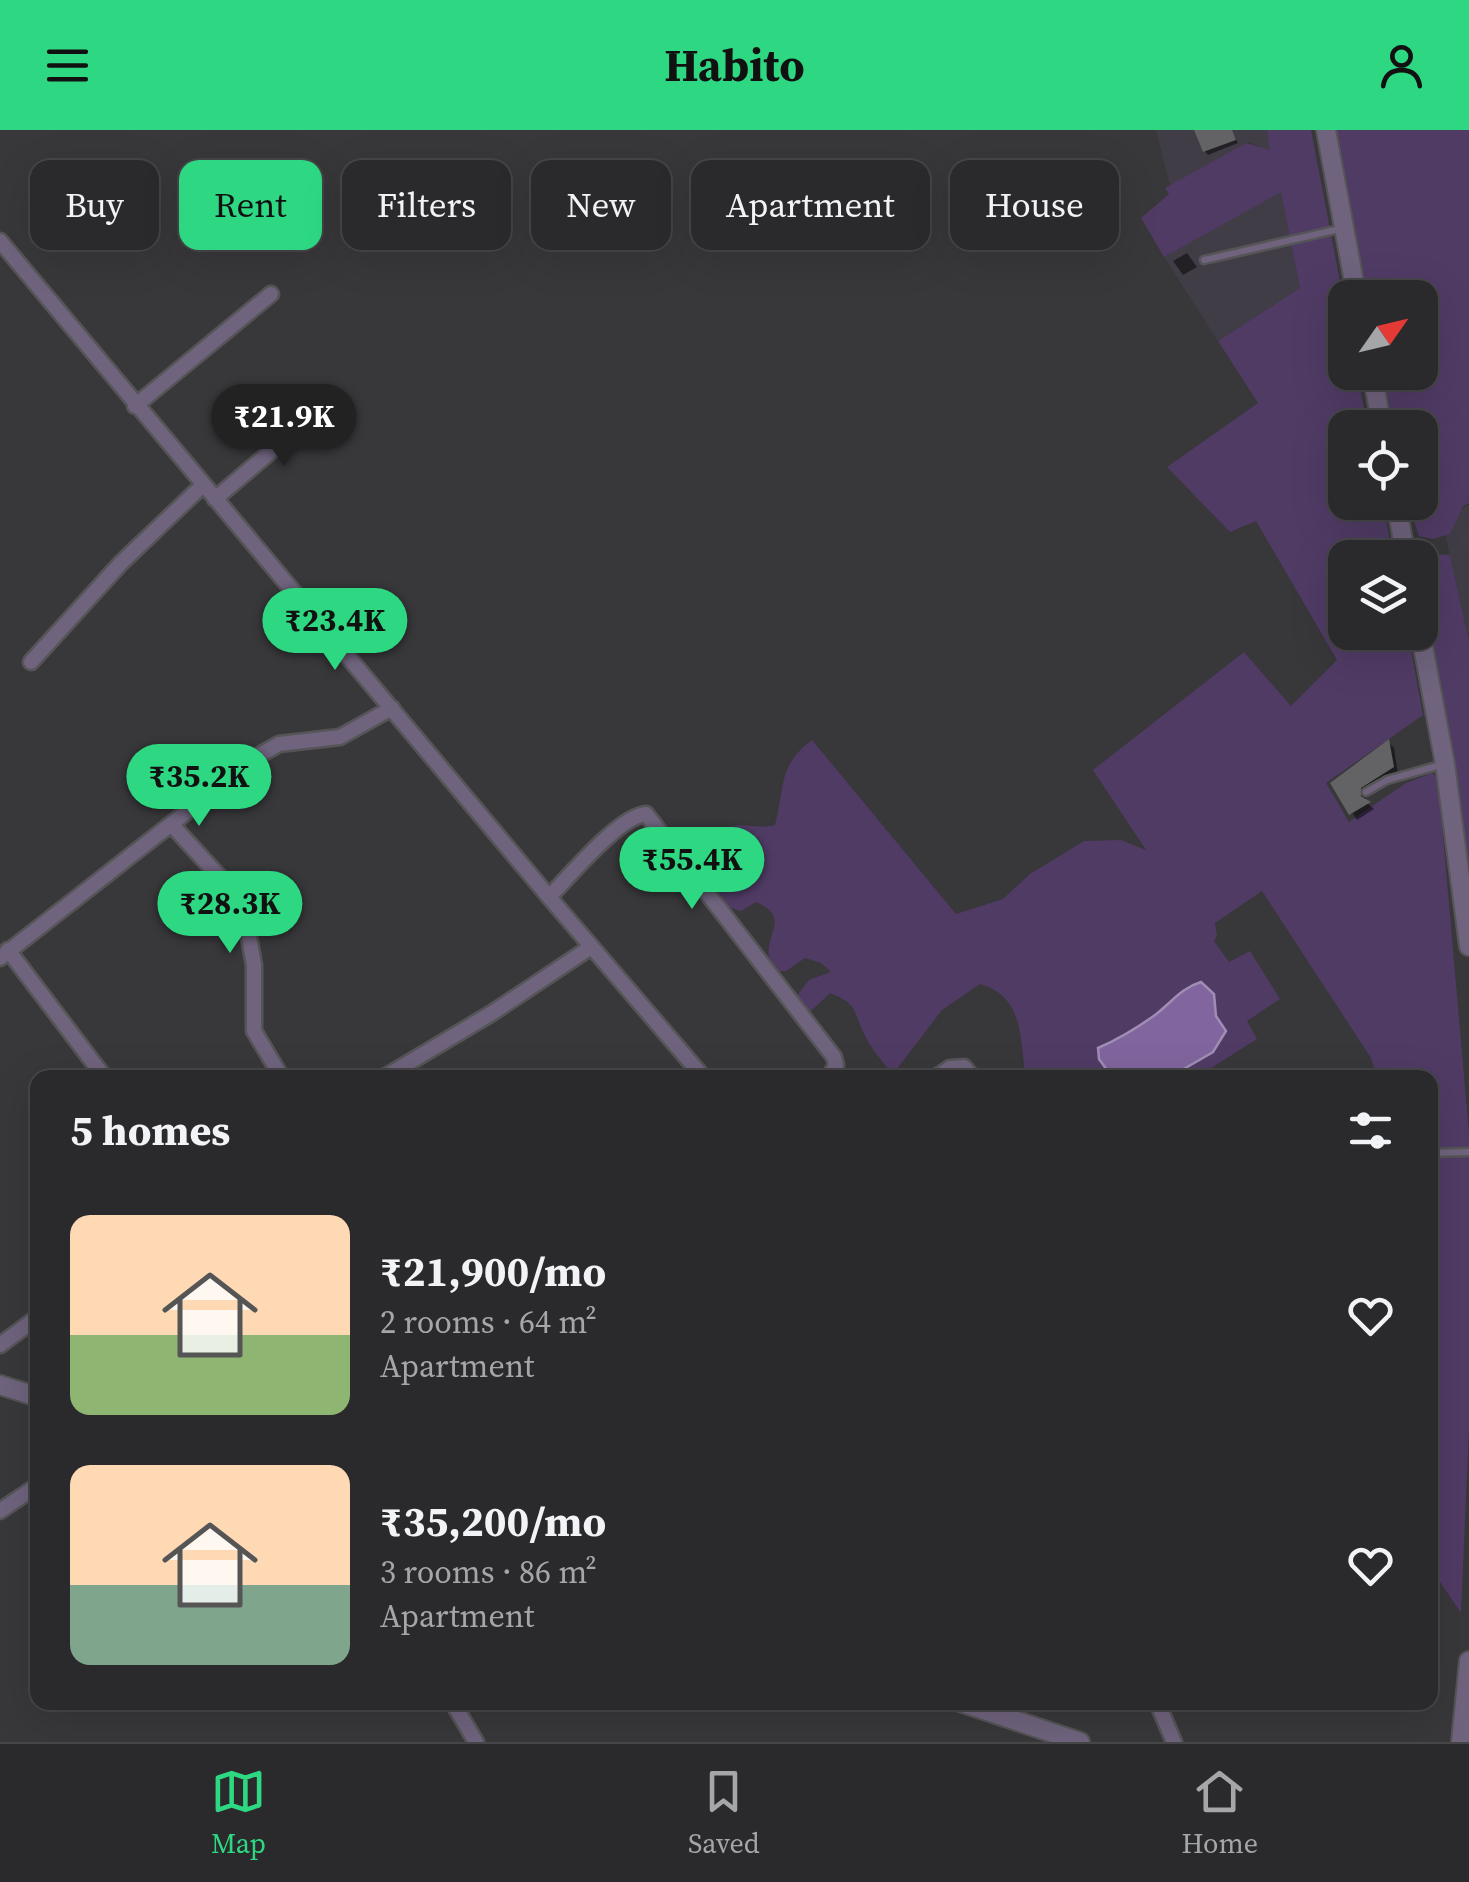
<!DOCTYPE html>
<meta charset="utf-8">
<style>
:root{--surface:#2a292c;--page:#323134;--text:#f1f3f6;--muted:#a5a6a9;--line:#464548;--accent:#2ed883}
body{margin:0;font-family:"Source Serif 4",serif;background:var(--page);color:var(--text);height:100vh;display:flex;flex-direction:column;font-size:38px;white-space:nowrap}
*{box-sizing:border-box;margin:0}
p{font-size:32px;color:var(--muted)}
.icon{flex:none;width:55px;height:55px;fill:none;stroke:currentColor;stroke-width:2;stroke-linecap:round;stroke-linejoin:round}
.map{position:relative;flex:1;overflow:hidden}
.panel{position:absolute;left:30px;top:940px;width:1408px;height:640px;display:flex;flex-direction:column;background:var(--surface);border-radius:20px;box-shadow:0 10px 40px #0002,0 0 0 2px var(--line)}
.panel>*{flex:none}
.top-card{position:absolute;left:30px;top:30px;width:1410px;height:90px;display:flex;gap:20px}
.needle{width:65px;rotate:56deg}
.buttons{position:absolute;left:1328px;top:150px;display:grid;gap:20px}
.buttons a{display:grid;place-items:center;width:110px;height:110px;border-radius:20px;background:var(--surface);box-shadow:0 10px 40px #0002,0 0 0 2px var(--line);font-size:50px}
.price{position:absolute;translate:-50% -85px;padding:0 22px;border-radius:35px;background:var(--accent);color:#111;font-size:32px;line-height:65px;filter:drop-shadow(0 2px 5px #0008)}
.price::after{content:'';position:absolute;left:50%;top:60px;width:30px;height:22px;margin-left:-15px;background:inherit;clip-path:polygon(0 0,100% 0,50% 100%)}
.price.current{background:#222;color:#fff}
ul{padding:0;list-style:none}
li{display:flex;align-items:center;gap:30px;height:250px;padding:0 40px}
li span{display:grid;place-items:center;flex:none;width:280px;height:200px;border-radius:20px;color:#555}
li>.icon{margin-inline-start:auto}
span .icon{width:120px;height:120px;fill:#fffc;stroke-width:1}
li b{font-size:42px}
h2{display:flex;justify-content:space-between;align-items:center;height:120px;padding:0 40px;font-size:42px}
.chip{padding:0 35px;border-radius:20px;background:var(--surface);box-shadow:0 10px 40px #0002,0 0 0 2px var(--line);font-size:35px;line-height:90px}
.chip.current{background:var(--accent);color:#111}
header{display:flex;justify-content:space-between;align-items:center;height:130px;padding:0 40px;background:var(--accent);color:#111;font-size:45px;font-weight:700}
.tab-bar{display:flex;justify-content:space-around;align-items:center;height:140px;border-top:2px solid var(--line);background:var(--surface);font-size:28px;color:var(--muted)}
.tab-bar a{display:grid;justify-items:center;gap:5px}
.tab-bar .current{color:var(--accent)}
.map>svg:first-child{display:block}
.built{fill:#413d46}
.green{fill:#503b65}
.water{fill:#80659e;stroke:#a08db5;stroke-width:2.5}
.shadow{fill:#0007}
.building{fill:#636265}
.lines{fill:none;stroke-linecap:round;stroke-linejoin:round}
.service-casing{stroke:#555456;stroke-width:11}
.minor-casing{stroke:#555456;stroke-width:19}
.tertiary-casing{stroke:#555456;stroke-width:22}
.service{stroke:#6f637d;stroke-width:6}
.minor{stroke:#6f637d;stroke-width:14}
.tertiary{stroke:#6f637d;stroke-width:18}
</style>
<header><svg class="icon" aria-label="menu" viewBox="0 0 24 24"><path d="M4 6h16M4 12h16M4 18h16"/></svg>Habito<svg class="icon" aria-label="person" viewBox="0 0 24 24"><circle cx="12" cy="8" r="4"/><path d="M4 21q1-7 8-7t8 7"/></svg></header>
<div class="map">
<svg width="1469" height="1612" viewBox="0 0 1469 1612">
<rect width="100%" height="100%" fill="#38373a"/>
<!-- built -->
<path class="built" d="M 1156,0 L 1267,0 L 1271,21 L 1248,12 L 1170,56 Z
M 1281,61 L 1300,158 L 1218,211 L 1164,127 Z
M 1469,375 L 1469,512 L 1442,389 Z"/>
<!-- green -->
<path class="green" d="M 1267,0 L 1311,0 L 1345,178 L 1345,242 L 1357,243 L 1368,297 L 1345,298 L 1345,372 L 1383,373 L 1393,427 L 1345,428 L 1345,502 L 1408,503 L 1423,585 L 1326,653 L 1349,692 L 1406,653 L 1432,643 L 1438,648 L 1469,1003 L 1469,1300 L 1461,1483 L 1430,1437 L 1430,1299 L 1436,1184 L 1430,1174 L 1430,1131 L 1439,1128 L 1438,1029 L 1434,993 L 1430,994 L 1430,948 L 1377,947 L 1371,928 L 1262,761 L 1215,793 L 1217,806 L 1214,811 L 1229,832 L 1250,821 L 1280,869 L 1247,891 L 1257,909 L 1197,947 L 1170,947 C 1191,936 1218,926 1226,901 L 1216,886 L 1214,864 L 1193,855 L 1127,905 L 1099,918 L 1099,929 L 1112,947 L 1026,948 C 1019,908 1025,867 980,854 L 942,880 L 893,944 C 882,932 871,918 864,904 C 853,880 858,874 830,863 L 810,882 L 797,866 L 809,850 L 831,842 L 821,833 L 805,828 L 786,841 L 775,841 C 753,808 798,791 756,772 L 741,781 L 724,776 L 714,760 L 736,744 L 724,705 L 729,697 C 747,692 758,700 775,695 C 785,657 778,635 812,610 L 956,784 L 1003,769 L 1030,744 L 1084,711 L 1121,710 L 1146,720 L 1093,640 L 1244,522 L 1291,576 L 1337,530 L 1256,391 L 1230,402 L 1167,337 L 1258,273 L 1218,211 L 1300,158 L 1281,62 L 1164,127 L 1141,88 L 1169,64 L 1165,58 L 1246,13 L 1270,20 Z
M 1335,0 L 1469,0 L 1469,373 L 1463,376 L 1450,404 L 1433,409 L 1419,406 L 1408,373 L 1420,372 L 1420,298 L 1393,297 L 1383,243 L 1420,242 L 1420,168 L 1368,167 Z
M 1429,424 L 1450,425 L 1469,512 L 1469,743 L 1421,434 Z"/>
<!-- water -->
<path class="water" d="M 1201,852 L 1214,864 L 1216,886 L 1226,901 L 1213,922 L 1170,947 L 1112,947 L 1099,929 L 1098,918 C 1119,909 1137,898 1155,885 C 1171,873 1181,858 1201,852 Z"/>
<!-- shadow -->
<path class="shadow" d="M 1202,0 L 1231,0 L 1238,13 L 1208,25 L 1205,21 Z
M 1187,123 L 1197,137 L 1183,145 L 1173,131 Z
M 1389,613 L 1394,618 L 1398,644 L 1366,664 L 1366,672 L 1374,679 L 1357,690 L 1333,653 Z"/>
<!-- building -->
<path class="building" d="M 1194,0 L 1232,0 L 1236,10 L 1203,22 Z
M 1389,609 L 1394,637 L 1361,658 L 1361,666 L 1371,672 L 1349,685 L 1330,653 Z"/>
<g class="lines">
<defs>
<path id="service" d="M 1204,130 L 1344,98
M 1366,662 L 1387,650 L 1444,634
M 1430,1023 L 1469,1022"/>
<path id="minor" d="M 0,111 L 549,767 L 704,948
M 135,276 L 271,164
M 215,369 L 325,275
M 31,532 L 121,433 L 203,355
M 171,694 L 226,754 L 238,772 L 248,802 L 254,835 L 254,901 L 282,948
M 549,767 C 569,747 619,686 646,684 L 834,927 L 836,935 L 829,948
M 8,820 L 105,948
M 0,828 L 258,626 L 279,614 L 340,607 L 392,578
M 383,948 L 492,883 L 591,817
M 935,948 L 950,938 L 964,937 L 973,948
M 0,1215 L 38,1187
M 0,1381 L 38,1355
M 1157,1572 L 1174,1612
M 453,1573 L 476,1612"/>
<path id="tertiary" d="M 1326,0 L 1357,168
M 1372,242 L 1382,298
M 1396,372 L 1406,428
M 1420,500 L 1445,634 L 1469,816
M 0,1255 L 38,1267
M 960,1572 L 1080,1612
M 1461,1612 L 1469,1531"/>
</defs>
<!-- service casing -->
<use href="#service" class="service-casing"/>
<!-- minor casing -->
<use href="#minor" class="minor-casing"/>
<!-- tertiary casing -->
<use href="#tertiary" class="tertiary-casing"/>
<!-- service -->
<use href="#service" class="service"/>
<!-- minor -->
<use href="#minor" class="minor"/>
<!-- tertiary -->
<use href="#tertiary" class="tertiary"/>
</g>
</svg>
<div class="buttons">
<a><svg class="needle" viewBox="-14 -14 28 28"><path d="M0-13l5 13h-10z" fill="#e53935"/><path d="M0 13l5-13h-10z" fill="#a5a6a9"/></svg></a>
<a><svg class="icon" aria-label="locate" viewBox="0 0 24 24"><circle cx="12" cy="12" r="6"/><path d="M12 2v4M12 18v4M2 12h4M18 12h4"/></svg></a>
<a><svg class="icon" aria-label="layers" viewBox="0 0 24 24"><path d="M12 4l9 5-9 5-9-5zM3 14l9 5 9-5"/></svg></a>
</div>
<b class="price current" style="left:284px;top:339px">₹21.9K</b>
<b class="price" style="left:335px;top:543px">₹23.4K</b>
<b class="price" style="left:199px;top:699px">₹35.2K</b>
<b class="price" style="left:692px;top:782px">₹55.4K</b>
<b class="price" style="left:230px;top:826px">₹28.3K</b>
<div class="top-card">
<a class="chip">Buy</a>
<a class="chip current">Rent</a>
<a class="chip">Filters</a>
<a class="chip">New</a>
<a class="chip">Apartment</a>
<a class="chip">House</a>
</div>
<section class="panel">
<h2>5 homes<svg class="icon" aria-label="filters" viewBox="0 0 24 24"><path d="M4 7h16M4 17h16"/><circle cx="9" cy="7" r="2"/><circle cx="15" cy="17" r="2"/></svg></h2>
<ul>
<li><span style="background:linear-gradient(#ffd9b3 60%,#8fb573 0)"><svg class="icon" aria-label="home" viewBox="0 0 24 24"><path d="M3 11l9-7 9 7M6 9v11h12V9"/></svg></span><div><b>₹21,900/mo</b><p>2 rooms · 64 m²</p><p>Apartment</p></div><svg class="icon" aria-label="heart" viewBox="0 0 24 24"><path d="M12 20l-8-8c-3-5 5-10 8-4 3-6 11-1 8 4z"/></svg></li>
<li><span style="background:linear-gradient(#ffd9b3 60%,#7fa58c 0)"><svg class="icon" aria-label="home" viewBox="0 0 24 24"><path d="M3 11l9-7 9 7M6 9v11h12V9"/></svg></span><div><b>₹35,200/mo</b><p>3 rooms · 86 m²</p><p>Apartment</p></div><svg class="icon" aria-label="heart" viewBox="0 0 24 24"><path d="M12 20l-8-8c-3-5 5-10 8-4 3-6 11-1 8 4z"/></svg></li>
</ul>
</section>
</div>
<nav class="tab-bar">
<a class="current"><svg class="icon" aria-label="map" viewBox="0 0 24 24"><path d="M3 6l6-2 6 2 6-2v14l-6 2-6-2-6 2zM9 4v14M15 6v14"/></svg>Map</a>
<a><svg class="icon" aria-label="saved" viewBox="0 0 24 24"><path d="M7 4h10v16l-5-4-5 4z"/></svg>Saved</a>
<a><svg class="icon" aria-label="home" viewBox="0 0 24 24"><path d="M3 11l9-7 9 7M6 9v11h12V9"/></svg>Home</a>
</nav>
